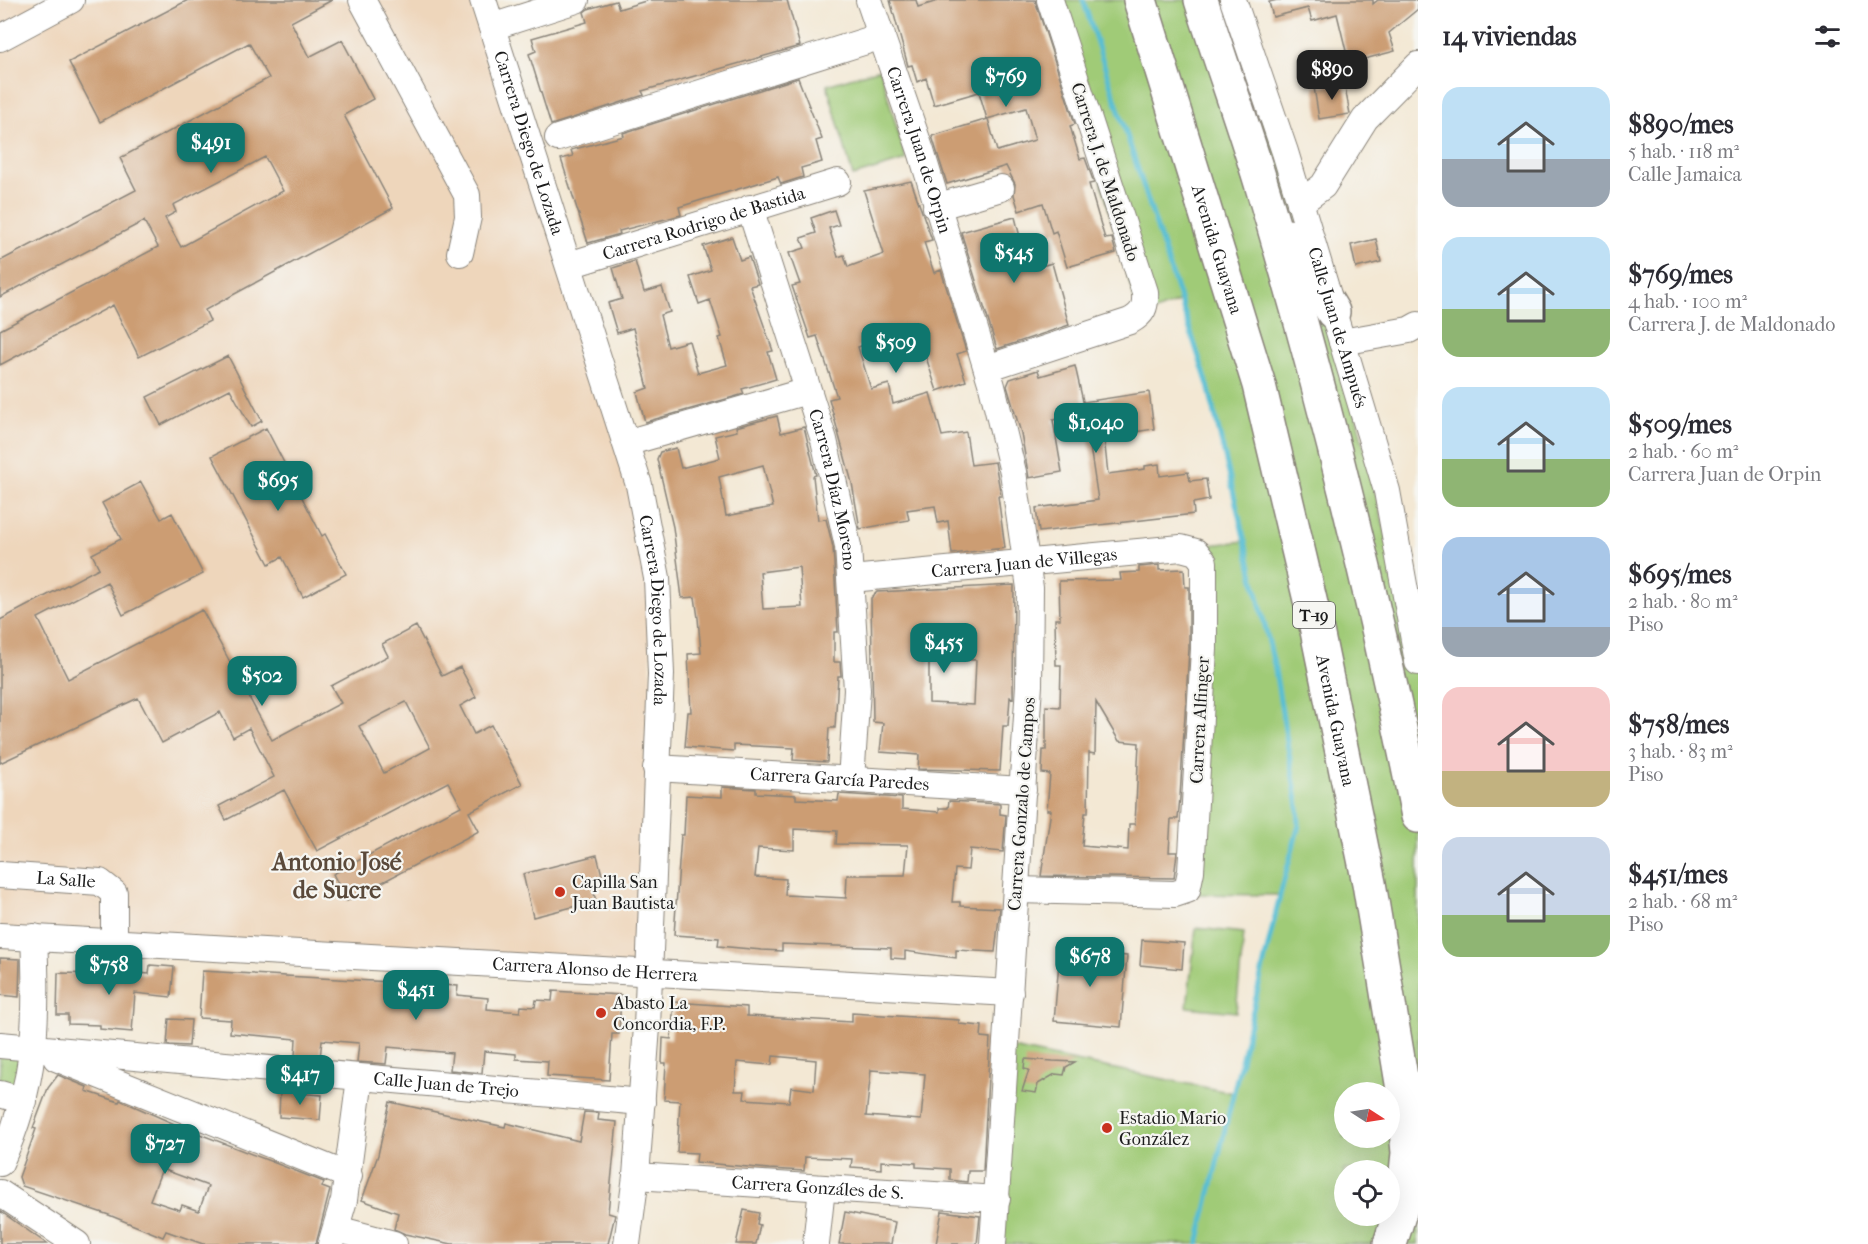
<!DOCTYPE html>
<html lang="es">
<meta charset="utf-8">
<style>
:root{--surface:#fff;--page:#f7f7f7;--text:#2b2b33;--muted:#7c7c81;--accent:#0f766e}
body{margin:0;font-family:"IM FELL French Canon",serif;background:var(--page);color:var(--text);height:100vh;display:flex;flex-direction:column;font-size:22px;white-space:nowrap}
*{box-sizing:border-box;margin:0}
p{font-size:20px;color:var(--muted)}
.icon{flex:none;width:33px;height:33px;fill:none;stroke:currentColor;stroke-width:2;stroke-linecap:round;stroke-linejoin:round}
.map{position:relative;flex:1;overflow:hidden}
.details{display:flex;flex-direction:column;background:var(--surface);width:450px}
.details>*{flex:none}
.needle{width:39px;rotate:102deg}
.buttons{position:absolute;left:1334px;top:1082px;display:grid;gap:12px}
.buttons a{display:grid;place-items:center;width:66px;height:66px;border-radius:50%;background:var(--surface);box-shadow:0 6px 24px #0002;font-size:30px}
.price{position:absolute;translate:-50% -51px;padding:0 14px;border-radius:12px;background:var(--accent);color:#fff;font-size:20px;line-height:39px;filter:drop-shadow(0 2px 3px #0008)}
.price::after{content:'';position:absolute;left:50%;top:36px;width:18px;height:14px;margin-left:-9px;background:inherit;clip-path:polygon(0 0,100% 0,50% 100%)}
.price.active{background:#222;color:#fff}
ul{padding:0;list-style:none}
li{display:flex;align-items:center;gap:18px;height:150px;padding:0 24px}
li span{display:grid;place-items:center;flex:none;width:168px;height:120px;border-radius:18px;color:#555}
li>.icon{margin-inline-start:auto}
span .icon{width:72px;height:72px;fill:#fffc;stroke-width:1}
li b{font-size:26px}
h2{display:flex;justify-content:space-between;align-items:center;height:72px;padding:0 24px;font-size:26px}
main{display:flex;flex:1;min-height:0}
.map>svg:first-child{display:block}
.built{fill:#eed6bb}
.green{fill:#a0cb77;stroke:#5e744a;stroke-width:1.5;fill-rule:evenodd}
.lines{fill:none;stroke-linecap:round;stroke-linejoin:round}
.stream{stroke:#57bed4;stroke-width:5}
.building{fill:#cc9d73;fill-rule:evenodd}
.minor-casing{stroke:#888278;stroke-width:28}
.highway-casing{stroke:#888278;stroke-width:36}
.minor{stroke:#fff;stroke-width:26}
.highway{stroke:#fff;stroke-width:33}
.poi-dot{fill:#c8321e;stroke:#f6f6f2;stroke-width:2}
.labels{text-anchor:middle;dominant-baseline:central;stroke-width:4.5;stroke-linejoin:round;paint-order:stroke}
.shield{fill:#f6f6f2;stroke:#5d5d5c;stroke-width:1.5}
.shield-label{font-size:16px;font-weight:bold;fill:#1c1c1c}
.street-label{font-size:18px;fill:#1c1c1c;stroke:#f6f6f2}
.poi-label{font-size:18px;fill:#1c1c1c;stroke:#f6f6f2;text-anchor:start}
.district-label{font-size:24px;font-weight:bold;fill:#5a493a;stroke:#f6f6f2}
</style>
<main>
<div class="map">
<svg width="1418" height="1244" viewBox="0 0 1418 1244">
<rect width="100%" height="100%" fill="#f6f6f2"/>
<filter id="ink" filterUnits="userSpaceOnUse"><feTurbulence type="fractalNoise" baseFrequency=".0167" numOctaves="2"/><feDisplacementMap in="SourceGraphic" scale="12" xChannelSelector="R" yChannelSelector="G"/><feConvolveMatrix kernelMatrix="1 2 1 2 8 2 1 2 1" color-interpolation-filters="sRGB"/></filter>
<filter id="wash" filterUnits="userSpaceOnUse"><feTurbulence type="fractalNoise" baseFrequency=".008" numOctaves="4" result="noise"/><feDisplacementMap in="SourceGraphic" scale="24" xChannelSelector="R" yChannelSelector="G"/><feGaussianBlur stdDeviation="1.35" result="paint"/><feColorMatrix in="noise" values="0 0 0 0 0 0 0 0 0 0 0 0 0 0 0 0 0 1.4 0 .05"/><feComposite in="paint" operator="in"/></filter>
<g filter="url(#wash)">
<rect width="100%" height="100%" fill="#f3e8d4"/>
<!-- built -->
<path class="built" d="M 0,0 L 483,0 L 651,536 L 649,974 L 0,936 Z"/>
<!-- green -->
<path class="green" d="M 1050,0 L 1233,0 L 1313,244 L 1418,662 L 1418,1244 L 993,1244 L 1007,1047 L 1233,1093 L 1280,895 L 1175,894 L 1182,893 L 1205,570 L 1181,548 L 1245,541 L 1208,386 L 1181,301 L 1130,321 L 1139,316 ZM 1344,1092 L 1389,1092 L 1389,1137 L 1344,1137 ZM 1344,1170 L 1389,1170 L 1389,1215 L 1344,1215 Z
M 880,69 L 906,160 L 853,176 L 827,85 Z
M 1196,928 L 1244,933 L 1236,1012 L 1187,1007 Z
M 0,1045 L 34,1049 L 26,1096 L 0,1093 Z"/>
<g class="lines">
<!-- stream -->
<path class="stream" d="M 1083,0 L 1208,385 L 1274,664 L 1298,807 L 1299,825 L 1280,895 L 1198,1244"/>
</g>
<g id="blocks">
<!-- building -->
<path class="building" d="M 188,0 L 332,0 L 291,22 L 309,57 L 342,40 L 373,99 L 344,115 L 393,208 L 205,310 L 210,321 L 139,357 L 113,305 L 0,365 L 0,330 L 158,247 L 144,221 L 0,297 L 0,261 L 136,190 L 120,158 L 269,78 L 249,43 L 100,122 L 69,62 ZM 265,157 L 283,191 L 181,247 L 165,218 L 176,212 L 173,205 Z
M 649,0 L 787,0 L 800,46 L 642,91 L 644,95 L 551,125 L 529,54 L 536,51 L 532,38 L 587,22 L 584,12 L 588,9 L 616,1 L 619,9 Z
M 890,0 L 916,0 L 918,7 L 941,0 L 1035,0 L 1075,124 L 1070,126 L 1080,159 L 1085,158 L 1094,183 L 1089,184 L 1105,239 L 1112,238 L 1116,253 L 1067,267 L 1056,231 L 1052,233 L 1043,203 L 1019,211 L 1014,195 L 1015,184 L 1006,166 L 947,184 L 932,136 L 988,119 L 997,151 L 1035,140 L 1026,108 L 987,119 L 979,92 L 934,105 L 926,78 L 917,82 L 912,65 L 908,66 Z
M 1277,0 L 1373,0 L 1373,4 L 1378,0 L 1418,0 L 1418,9 L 1389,33 L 1395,51 L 1349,63 L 1337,14 L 1312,21 L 1308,8 L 1273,17 L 1269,2 Z
M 798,78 L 822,139 L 816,141 L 822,162 L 801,168 L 803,177 L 781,184 L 778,177 L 705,199 L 679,207 L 681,215 L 619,231 L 620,234 L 588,243 L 561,159 L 573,156 L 571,150 L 624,136 L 623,133 Z
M 1344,82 L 1350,114 L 1319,119 L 1314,87 Z
M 911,181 L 932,240 L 924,242 L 934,273 L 941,270 L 966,351 L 957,354 L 966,381 L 937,391 L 924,351 L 895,361 L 887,337 L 858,347 L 871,389 L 889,384 L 893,404 L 930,393 L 942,436 L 966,432 L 971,465 L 995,462 L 1001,496 L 998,496 L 1005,548 L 952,554 L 948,521 L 938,523 L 935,506 L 907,510 L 909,520 L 860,529 L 852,483 L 829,399 L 837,397 L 817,336 L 810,338 L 792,286 L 800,284 L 789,253 L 805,248 L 801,238 L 816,233 L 811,218 L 834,210 L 839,225 L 829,228 L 838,257 L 844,255 L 848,267 L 884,254 L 864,191 Z
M 1015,217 L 1022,245 L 1031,242 L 1038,267 L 1052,263 L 1069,325 L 997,349 L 961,232 Z
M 732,237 L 740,260 L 749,257 L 758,284 L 750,286 L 773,351 L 768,352 L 776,379 L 742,389 L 744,394 L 645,422 L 637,392 L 648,388 L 633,328 L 617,333 L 608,303 L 622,299 L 613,268 L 635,261 L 644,292 L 662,287 L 670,312 L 660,315 L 668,347 L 689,341 L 698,373 L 727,365 L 719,338 L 722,337 L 710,300 L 699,304 L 690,277 L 711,270 L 703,246 Z
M 1376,239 L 1381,262 L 1356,268 L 1351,245 Z
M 228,356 L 262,421 L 251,427 L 230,389 L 161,425 L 147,397 Z
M 1075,366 L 1085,410 L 1083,402 L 1149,392 L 1154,429 L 1104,437 L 1108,474 L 1145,469 L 1145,466 L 1159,464 L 1160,476 L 1188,472 L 1190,481 L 1206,479 L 1209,500 L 1193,503 L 1194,514 L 1039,532 L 1036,508 L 1098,500 L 1085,413 L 1053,420 L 1062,472 L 1029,478 L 1021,433 L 1007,386 L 1010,379 L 1038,370 L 1040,376 Z
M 777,416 L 781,433 L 804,427 L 816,475 L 813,476 L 818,520 L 826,519 L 833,547 L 838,632 L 834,632 L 834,662 L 840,662 L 841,676 L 838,676 L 835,728 L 829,728 L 827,762 L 793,760 L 794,748 L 734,745 L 734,751 L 685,747 L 688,712 L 691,712 L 688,654 L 701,653 L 698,618 L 695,597 L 682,598 L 673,527 L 657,459 L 660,452 L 676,448 L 681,468 L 720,458 L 715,436 L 737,431 L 736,427 ZM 763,465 L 773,507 L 726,516 L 719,477 ZM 799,567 L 802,607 L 763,609 L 760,572 Z
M 266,428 L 322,536 L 325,534 L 346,574 L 303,597 L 282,557 L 269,564 L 212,456 Z
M 141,482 L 161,519 L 172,513 L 203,574 L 123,615 L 107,582 L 38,618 L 68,679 L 202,610 L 272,740 L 341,703 L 331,686 L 388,656 L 382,644 L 416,626 L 442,676 L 460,667 L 476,697 L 460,706 L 474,734 L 491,725 L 522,784 L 469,812 L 479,831 L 347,901 L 333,874 L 461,806 L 448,782 L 317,851 L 284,790 L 226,820 L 219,806 L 274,777 L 249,728 L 233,737 L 220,712 L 162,743 L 138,698 L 0,763 L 0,620 L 99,568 L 92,554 L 121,539 L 102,503 ZM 406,702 L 430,748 L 384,773 L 359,726 Z
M 1159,565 L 1159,570 L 1184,569 L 1185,587 L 1189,587 L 1189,649 L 1180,797 L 1178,819 L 1171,819 L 1169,852 L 1177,852 L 1174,878 L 1041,876 L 1051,810 L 1047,810 L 1050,774 L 1042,773 L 1043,750 L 1046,750 L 1046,706 L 1060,707 L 1061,665 L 1056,665 L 1055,619 L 1060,619 L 1059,581 L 1121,580 L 1120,573 L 1139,572 L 1139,567 ZM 1096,702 L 1119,741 L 1139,743 L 1135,824 L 1129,824 L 1128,850 L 1082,846 L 1085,813 L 1088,813 L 1089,753 L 1095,754 Z
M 1014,585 L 1013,698 L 1010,697 L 1008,726 L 1003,726 L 1000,771 L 918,769 L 919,755 L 880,752 L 883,723 L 873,722 L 871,598 L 877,592 ZM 929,658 L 976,660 L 974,705 L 929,703 Z
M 722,787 L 756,789 L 756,793 L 796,795 L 796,799 L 838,801 L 839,794 L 902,798 L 902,809 L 939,812 L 939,808 L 948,808 L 949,801 L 1000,804 L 1000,814 L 1006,815 L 1003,852 L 970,849 L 968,870 L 955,869 L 952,902 L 960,902 L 960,906 L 1000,908 L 995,952 L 956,950 L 956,958 L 905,951 L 905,959 L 891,958 L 891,948 L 782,944 L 782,951 L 762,950 L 718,946 L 719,938 L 674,935 L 681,835 L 684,835 L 686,795 L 722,797 ZM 794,829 L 837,831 L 836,844 L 908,845 L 905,875 L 847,875 L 846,898 L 785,895 L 786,879 L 755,877 L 758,848 L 794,850 Z
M 597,855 L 603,879 L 591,882 L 596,901 L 533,917 L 523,874 Z
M 1142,940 L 1184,943 L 1182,969 L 1140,965 Z
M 1060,950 L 1127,956 L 1121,1027 L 1054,1021 Z
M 0,958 L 20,959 L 19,997 L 0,995 Z
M 150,965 L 174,967 L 171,997 L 135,993 L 132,1032 L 100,1029 L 100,1025 L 68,1024 L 68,1015 L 57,1015 L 58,973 L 105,974 L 105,970 L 149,974 Z
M 202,971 L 458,986 L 457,995 L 488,998 L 487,1009 L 520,1012 L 521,1006 L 535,1007 L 536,1000 L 552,1001 L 553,991 L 621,995 L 619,1034 L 612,1034 L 609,1080 L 547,1076 L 548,1061 L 516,1059 L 516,1054 L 484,1051 L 482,1073 L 450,1070 L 452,1053 L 388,1047 L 386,1064 L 357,1062 L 359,1043 L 322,1040 L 320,1058 L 295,1056 L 296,1039 L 230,1033 L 231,1020 L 199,1018 Z
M 674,1002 L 747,1007 L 747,1016 L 852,1022 L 852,1013 L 959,1020 L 959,1024 L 982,1026 L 981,1037 L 990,1038 L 983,1171 L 968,1171 L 967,1182 L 950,1180 L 950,1169 L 916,1167 L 916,1163 L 881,1161 L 881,1169 L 851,1167 L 852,1159 L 805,1157 L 804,1171 L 769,1169 L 696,1162 L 697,1153 L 677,1152 L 680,1101 L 664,1100 L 666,1063 L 662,1063 L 663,1038 L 671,1039 ZM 773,1056 L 816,1060 L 814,1090 L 791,1087 L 789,1102 L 744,1099 L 745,1091 L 735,1091 L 737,1062 L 772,1065 ZM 871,1070 L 925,1074 L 921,1120 L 866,1116 Z
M 169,1019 L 191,1020 L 189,1046 L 167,1045 Z
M 1025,1059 L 1053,1061 L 1075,1062 L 1066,1067 L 1064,1075 L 1055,1074 L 1038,1084 L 1036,1093 L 1022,1091 L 1029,1070 L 1024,1069 Z
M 58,1075 L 87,1087 L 86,1091 L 119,1102 L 120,1100 L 179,1126 L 324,1182 L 322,1187 L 330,1190 L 316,1244 L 203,1244 L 166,1231 L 163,1237 L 109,1215 L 22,1186 L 19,1177 L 36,1129 L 33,1128 L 48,1088 ZM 162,1169 L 208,1186 L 199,1211 L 182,1205 L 180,1210 L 150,1200 Z
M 280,1092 L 322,1095 L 320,1120 L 279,1117 Z
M 390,1102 L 505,1127 L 506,1123 L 579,1141 L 584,1112 L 599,1113 L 598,1120 L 617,1122 L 608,1213 L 615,1215 L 608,1244 L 452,1244 L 405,1234 L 394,1229 L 398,1213 L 362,1200 L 378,1155 Z
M 744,1210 L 759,1213 L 757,1224 L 760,1225 L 756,1244 L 736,1244 Z
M 0,1211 L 47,1244 L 0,1244 Z
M 942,1211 L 980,1216 L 977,1244 L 936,1244 Z
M 845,1212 L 895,1222 L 891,1244 L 839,1244 Z"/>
</g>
</g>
<g filter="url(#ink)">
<use href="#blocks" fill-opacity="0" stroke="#888278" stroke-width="1.5"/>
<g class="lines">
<defs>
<g id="minor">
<path d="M 362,0 L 467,195 L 468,217 L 460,253"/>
<path id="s1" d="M 483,0 L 639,485 L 657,578 L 661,674 L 647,1027 L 636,1176 L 627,1244"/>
<path id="s2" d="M 869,0 L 921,151 L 992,386 L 1013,472 L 1030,588 L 1029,685 L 993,1244"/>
<path id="s3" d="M 1233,0 L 1285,152 L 1387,491 L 1418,662"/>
<path d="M 492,27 L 576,0"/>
<path d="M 0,38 L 71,0"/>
<path d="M 558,138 L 882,36"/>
<path d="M 1300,203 L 1323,186 L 1365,119 L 1418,65"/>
<path d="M 936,207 L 1001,188"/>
<path id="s4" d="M 750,208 L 824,440 L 848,546 L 857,690 L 851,780"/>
<path id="s5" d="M 569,265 L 838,182"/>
<path d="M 1342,342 L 1409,330 L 1418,325"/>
<path d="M 987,368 L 1130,321 C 1143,314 1146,307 1145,292 L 1050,0"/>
<path d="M 626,443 L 807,391"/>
<path id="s6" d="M 851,579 L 1181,548 L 1196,552 L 1204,562 L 1204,649 L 1191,871 L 1187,890 L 1175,894 L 1017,890"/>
<path id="s7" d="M 656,768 L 1023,790"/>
<path id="s8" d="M 0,875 L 100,882 L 114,893 L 114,942"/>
<path id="s9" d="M 0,936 L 1010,993"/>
<path id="s10" d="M 0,1045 L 642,1102"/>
<path d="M 56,1058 L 349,1176"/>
<path d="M 0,1094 L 24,1101"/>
<path d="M 0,1163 C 36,1086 38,1020 34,937"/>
<path id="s11" d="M 636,1176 L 997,1199"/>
<path d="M 0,1193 L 77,1244"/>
<path d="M 337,1229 L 394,1244"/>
<path d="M 331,1244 L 344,1200 L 360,1078"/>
<path d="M 816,1244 L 822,1188"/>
</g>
<g id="highway">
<path id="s12" d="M 1140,0 L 1259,385 L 1315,621 L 1369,883 L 1402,1083 L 1408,1153 L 1403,1202 L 1390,1244"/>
<path d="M 1201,0 C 1221,64 1244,126 1263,190 C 1324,396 1376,605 1418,816"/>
<path d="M 1288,236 L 1333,312"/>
</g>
</defs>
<!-- minor casing -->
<use href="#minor" class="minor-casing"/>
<!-- highway casing -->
<use href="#highway" class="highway-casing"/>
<!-- minor -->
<use href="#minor" class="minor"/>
<!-- highway -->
<use href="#highway" class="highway"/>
</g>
</g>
<!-- markers -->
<g class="poi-dot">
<circle cx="560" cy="892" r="6"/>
<circle cx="601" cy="1013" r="6"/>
<circle cx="1107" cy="1128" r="6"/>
</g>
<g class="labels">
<!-- shield labels -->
<rect class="shield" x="1293" y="602" width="42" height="26" rx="4.5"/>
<g class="shield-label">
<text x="1314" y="615">T-19</text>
</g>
<!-- street labels -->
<g class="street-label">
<text stroke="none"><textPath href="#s1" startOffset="150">Carrera Diego de Lozada</textPath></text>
<text stroke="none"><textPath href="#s2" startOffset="158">Carrera Juan de Orpin</textPath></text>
<text transform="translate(1105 172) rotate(72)">Carrera J. de Maldonado</text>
<text stroke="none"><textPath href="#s5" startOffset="141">Carrera Rodrigo de Bastida</textPath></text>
<text stroke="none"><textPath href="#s12" startOffset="261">Avenida Guayana</textPath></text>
<text stroke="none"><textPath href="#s3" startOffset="344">Calle Juan de Ampués</textPath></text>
<text stroke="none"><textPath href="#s4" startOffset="294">Carrera Díaz Moreno</textPath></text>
<text stroke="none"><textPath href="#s6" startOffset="174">Carrera Juan de Villegas</textPath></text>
<text stroke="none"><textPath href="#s1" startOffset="636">Carrera Diego de Lozada</textPath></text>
<text transform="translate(1200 720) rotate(-87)">Carrera Alfinger</text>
<text stroke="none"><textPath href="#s12" startOffset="747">Avenida Guayana</textPath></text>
<text stroke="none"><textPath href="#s7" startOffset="184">Carrera García Paredes</textPath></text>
<text transform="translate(1022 804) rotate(-86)">Carrera Gonzalo de Campos</text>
<text stroke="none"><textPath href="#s8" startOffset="66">La Salle</textPath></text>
<text stroke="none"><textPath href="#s9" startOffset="596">Carrera Alonso de Herrera</textPath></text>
<text stroke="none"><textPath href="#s10" startOffset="448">Calle Juan de Trejo</textPath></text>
<text stroke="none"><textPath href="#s11" startOffset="182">Carrera Gonzáles de S.</textPath></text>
</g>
<!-- poi labels -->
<g class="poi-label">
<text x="572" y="882">Capilla San<tspan x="572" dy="21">Juan Bautista</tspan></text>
<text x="613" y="1003">Abasto La<tspan x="613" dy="21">Concordia, F.P.</tspan></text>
<text x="1119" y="1118">Estadio Mario<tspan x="1119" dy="21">González</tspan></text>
</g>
<!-- district labels -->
<g class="district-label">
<text x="337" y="862">Antonio José<tspan x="337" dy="28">de Sucre</tspan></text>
</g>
</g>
</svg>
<div class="buttons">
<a><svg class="needle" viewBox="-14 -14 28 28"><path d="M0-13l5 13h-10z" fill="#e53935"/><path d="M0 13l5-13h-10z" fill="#7c7c81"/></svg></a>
<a><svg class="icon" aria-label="locate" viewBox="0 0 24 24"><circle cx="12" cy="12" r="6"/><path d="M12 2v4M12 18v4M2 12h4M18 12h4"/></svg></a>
</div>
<b class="price active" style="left:1332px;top:101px">$890</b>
<b class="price" style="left:1006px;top:108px">$769</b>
<b class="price" style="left:211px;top:174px">$491</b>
<b class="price" style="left:1014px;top:284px">$545</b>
<b class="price" style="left:896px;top:374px">$509</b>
<b class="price" style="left:1096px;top:454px">$1,040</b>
<b class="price" style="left:278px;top:512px">$695</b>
<b class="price" style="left:944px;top:674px">$455</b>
<b class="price" style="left:262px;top:707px">$502</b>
<b class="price" style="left:1090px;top:988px">$678</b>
<b class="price" style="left:109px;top:996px">$758</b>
<b class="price" style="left:416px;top:1021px">$451</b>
<b class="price" style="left:300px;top:1106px">$417</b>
<b class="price" style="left:165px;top:1175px">$727</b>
</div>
<section class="details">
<h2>14 viviendas<svg class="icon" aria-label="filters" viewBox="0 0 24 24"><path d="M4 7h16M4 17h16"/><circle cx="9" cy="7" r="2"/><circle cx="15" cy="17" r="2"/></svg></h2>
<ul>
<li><span style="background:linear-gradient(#bfe0f5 60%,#9aa5b1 0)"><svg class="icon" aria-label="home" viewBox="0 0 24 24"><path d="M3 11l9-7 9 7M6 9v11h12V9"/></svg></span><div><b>$890/mes</b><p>5 hab. · 118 m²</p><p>Calle Jamaica</p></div></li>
<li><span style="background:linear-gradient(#bfe0f5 60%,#8fb573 0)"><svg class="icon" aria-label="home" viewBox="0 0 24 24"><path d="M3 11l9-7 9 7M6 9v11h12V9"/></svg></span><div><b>$769/mes</b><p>4 hab. · 100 m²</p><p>Carrera J. de Maldonado</p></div></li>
<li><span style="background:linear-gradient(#bfe0f5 60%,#8fb573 0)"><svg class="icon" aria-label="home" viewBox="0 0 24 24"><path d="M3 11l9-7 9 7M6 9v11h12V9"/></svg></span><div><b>$509/mes</b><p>2 hab. · 60 m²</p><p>Carrera Juan de Orpin</p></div></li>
<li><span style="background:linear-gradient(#a9c7e8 75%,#9aa5b1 0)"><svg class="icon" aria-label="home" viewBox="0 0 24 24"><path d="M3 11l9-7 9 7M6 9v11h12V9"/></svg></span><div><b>$695/mes</b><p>2 hab. · 80 m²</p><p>Piso</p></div></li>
<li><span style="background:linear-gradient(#f6c9c9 70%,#c2b280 0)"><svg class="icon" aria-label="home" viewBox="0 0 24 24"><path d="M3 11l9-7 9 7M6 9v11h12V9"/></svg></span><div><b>$758/mes</b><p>3 hab. · 83 m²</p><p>Piso</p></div></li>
<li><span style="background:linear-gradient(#c9d6e8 65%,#8fb573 0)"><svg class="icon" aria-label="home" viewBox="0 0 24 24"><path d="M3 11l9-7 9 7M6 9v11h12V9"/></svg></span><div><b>$451/mes</b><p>2 hab. · 68 m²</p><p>Piso</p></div></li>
</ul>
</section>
</main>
